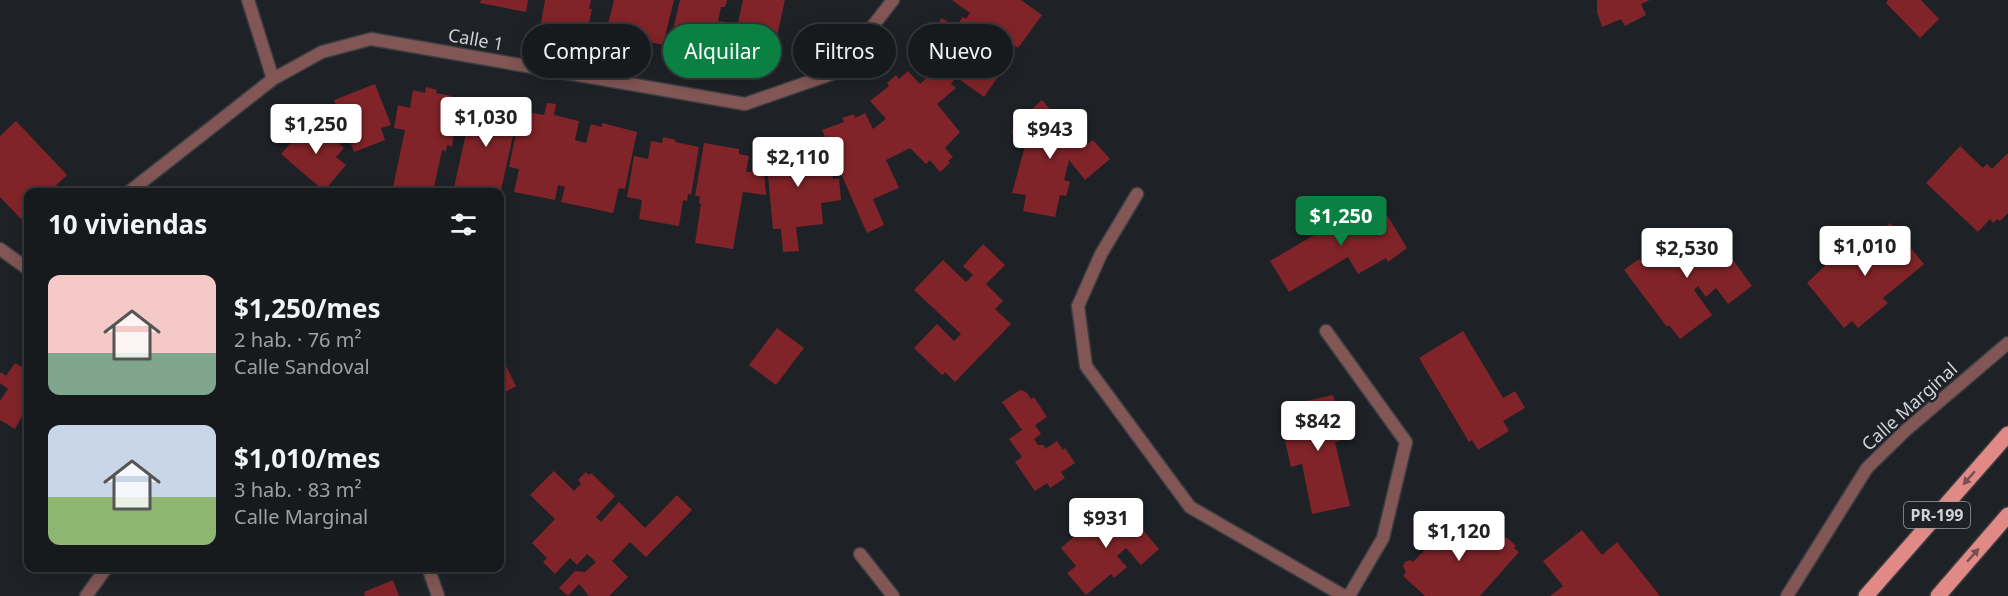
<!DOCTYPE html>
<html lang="es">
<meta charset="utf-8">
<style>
:root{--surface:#161a1c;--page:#232729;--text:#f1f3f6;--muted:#9ea1a3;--line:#35383b;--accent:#0b8043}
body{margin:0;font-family:"Noto Sans",sans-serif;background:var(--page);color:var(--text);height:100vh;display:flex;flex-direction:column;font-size:22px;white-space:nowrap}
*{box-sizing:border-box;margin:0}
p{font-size:20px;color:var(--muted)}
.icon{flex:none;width:33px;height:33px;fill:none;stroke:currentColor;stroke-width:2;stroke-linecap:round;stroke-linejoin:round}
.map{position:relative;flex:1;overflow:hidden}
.sheet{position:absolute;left:24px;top:188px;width:480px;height:384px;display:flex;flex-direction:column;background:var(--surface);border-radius:12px;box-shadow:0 3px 15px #0003,0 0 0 2px var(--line)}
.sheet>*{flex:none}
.guide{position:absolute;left:522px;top:24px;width:570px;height:54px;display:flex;gap:12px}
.price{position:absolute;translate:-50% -51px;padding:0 14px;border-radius:6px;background:#fff;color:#222;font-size:20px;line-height:39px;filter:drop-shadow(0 2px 3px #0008)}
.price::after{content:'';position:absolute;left:50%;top:36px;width:18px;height:14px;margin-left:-9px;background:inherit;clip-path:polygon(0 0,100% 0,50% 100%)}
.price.current{background:var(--accent);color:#fff}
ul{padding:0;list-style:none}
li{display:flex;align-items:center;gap:18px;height:150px;padding:0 24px}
li span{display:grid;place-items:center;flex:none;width:168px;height:120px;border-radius:12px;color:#555}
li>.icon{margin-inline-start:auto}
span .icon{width:72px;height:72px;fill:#fffc;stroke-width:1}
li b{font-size:26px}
h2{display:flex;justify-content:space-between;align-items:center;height:72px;padding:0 24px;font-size:26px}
.pill{padding:0 21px;border-radius:27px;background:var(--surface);box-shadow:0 3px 15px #0003,0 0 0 2px var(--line);font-size:21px;line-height:54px}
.pill.current{background:var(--accent);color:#fff}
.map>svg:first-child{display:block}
.building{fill:#812429}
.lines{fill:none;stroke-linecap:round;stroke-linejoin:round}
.minor-casing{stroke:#3a3e42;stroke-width:15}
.tertiary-casing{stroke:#3a3e42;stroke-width:15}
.primary-casing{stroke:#3a3e42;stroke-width:18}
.minor{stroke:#815654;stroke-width:12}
.tertiary{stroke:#815654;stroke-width:12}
.primary{stroke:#e18985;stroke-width:15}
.oneway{fill:#765051}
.labels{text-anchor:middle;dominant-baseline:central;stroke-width:5;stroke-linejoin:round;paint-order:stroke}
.shield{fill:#1e2226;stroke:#9b9ea0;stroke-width:1.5}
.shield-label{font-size:16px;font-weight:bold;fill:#d0d3d5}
.street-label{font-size:18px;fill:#d0d3d5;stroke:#1e2226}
</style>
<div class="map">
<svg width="2008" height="596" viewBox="0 0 2008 596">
<rect width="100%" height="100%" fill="#1e2226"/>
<!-- building -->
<path class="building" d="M 481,0 L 528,0 L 526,12 L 480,3 Z
M 545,0 L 591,0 L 589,9 L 592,9 L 588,27 L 585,26 L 583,33 L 541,23 Z
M 614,0 L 674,0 L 663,45 L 642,40 L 641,45 L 605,37 Z
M 680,0 L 727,0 L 725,7 L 721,7 L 718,21 L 725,22 L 721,40 L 716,39 L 712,53 L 703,51 L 703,54 L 669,47 Z
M 743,0 L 785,0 L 773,54 L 733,45 Z
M 952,0 L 1021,0 L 1042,15 L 1018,48 L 998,35 L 997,37 L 991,33 L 988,35 L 994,39 L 987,49 L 1007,64 L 984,97 L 956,77 L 951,84 L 956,88 L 937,104 L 960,132 L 945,148 L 953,157 L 948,161 L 950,163 L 940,172 L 930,160 L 926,164 L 910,148 L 886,160 L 899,188 L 873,199 L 884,225 L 867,233 L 822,130 L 844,122 L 842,118 L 854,114 L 855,118 L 865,113 L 873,129 L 886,119 L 870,101 L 889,86 L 887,83 L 896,75 L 899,79 L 908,71 L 920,84 L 934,71 L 930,69 L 931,67 L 912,54 L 917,48 L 918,49 L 927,36 L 925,34 L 931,25 L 935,27 L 942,18 L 955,27 L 963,17 L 966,19 L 970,13 Z
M 1597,0 L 1650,0 L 1641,4 L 1646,15 L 1625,26 L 1621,19 L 1602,27 L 1597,12 Z
M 1888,0 L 1921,0 L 1939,19 L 1920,38 L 1886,3 Z
M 375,84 L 391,125 L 381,128 L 385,140 L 354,152 L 334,100 Z
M 426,87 L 437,90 L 436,93 L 452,96 L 448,117 L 457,118 L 452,146 L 447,145 L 446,151 L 442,150 L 433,192 L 416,192 L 393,187 L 405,130 L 394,128 L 398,105 L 410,108 L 413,90 L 425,93 Z
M 485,100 L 519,109 L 501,190 L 497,189 L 497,192 L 453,192 L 473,102 L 484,104 Z
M 1042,100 L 1083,147 L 1093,140 L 1110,159 L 1085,180 L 1069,160 L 1064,180 L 1070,182 L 1066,196 L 1060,195 L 1055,217 L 1023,211 L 1026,195 L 1012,193 L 1025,146 L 1011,132 L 1022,122 L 1020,120 Z
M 547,103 L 556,104 L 554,115 L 579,121 L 575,140 L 586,143 L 591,124 L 602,127 L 602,123 L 637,132 L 625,189 L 619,188 L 613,213 L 561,202 L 565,187 L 558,185 L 555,200 L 514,192 L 519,169 L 509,167 L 517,128 L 524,130 L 528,112 L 544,115 Z
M 311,119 L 344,148 L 336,157 L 346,165 L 324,191 L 281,154 Z
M 16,121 L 67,175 L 49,192 L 28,192 L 28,211 L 21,219 L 0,197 L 0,136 Z
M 663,137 L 676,140 L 675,142 L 699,147 L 691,195 L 688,194 L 687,201 L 683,200 L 679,226 L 639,219 L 642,200 L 627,197 L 634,156 L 648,159 L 651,141 L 662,143 Z
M 801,140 L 801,144 L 816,143 L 817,159 L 831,158 L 833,179 L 839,178 L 841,200 L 821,203 L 823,224 L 796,227 L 799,251 L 783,252 L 781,229 L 773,229 L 765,144 Z
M 704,143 L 739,149 L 739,154 L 749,156 L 746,172 L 764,171 L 766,195 L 743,192 L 733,249 L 695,243 L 701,204 L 699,203 L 700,196 L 695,196 Z
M 1960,146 L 1983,168 L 1987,164 L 1992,169 L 2008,153 L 2008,213 L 2000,221 L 1997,219 L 1993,223 L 1990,219 L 1978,232 L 1926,183 Z
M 1378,200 L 1407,248 L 1388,262 L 1386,258 L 1358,274 L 1348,257 L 1289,292 L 1270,261 L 1314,235 L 1308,226 L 1319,219 L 1327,231 Z
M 1890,223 L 1924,264 L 1883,298 L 1888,303 L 1858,328 L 1852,321 L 1844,328 L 1807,283 L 1849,243 L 1859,256 L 1870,247 L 1867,243 Z
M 1683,227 L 1695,242 L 1711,230 L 1752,286 L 1728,304 L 1716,288 L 1706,297 L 1698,286 L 1694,290 L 1712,315 L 1680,339 L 1669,325 L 1667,327 L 1624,270 L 1639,259 L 1641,261 L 1653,252 L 1663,265 L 1670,260 L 1659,245 Z
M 983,244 L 1005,265 L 986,284 L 1003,301 L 995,309 L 1011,324 L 955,382 L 945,372 L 942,375 L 914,348 L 937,324 L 954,341 L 961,334 L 914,290 L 943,260 L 966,282 L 973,275 L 963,266 Z
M 777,328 L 804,348 L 776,385 L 749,365 Z
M 1463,331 L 1503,398 L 1515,391 L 1525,408 L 1503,421 L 1509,431 L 1478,450 L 1472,440 L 1469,442 L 1419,358 Z
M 500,354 L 516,386 L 500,395 Z
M 15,363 L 28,371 L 28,408 L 27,407 L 15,429 L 0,420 L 0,401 L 8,389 L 0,383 L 0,374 L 1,372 L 6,376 Z
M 1020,390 L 1026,392 L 1031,399 L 1034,397 L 1047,417 L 1035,425 L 1041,434 L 1034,439 L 1038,445 L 1044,445 L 1045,449 L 1057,441 L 1063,450 L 1065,448 L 1075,463 L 1061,472 L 1065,478 L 1050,488 L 1047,483 L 1035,491 L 1015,462 L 1022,457 L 1009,439 L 1022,430 L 1002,402 Z
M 1333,395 L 1341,428 L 1337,429 L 1340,441 L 1335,442 L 1350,506 L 1312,514 L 1302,464 L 1291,467 L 1285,441 L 1292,439 L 1285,406 Z
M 554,471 L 574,491 L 581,484 L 578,480 L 586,472 L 589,475 L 591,473 L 615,496 L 596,517 L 601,522 L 619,502 L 645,528 L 677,495 L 692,510 L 646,557 L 630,542 L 612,561 L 628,577 L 609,596 L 589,596 L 579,584 L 568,596 L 559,588 L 575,571 L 585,572 L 596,562 L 587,554 L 577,565 L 570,558 L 555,574 L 543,562 L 547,558 L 532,543 L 555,519 L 530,495 Z
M 1112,504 L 1126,520 L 1136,512 L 1141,517 L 1124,532 L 1130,538 L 1141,528 L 1159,549 L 1141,565 L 1126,548 L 1117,556 L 1127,567 L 1114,578 L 1111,574 L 1086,595 L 1067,573 L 1076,566 L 1061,548 Z
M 1449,516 L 1454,521 L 1457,519 L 1480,540 L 1488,532 L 1496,539 L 1500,535 L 1504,539 L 1506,537 L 1516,546 L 1514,548 L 1519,552 L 1480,596 L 1425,596 L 1403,576 L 1406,572 L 1403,566 L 1405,562 L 1410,560 L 1413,562 L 1439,535 L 1436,532 Z
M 1582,530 L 1602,555 L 1617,542 L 1660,596 L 1550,596 L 1563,586 L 1543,561 Z
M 393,580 L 399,596 L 365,596 L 364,592 Z"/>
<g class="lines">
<defs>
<path id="minor" d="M 248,0 L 273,79
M 129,192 L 273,79 L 322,52 L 371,39 L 745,104 L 837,72 L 893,0
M 1137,194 L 1101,254 L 1078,306 L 1086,366 L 1190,507 L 1344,596
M 1326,331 L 1406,442 L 1383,538 L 1349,596
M 860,554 L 893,596
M 86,596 L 107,567
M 1787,596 L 1867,468 L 1906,430 L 2008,343"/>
<path id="tertiary" d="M 0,249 L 28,269
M 428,567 L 438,596"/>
<path id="primary" d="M 1866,596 L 2008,434
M 1938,596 L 2008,515"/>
</defs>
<!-- minor casing -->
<use href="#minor" class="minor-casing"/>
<!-- tertiary casing -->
<use href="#tertiary" class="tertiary-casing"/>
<!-- primary casing -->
<use href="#primary" class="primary-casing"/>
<!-- minor -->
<use href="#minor" class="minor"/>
<!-- tertiary -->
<use href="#tertiary" class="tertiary"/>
<!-- primary -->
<use href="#primary" class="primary"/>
</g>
<!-- one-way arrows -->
<defs><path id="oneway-solid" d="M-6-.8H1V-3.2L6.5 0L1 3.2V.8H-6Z" transform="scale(1.5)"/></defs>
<g class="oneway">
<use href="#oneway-solid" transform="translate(1969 478) rotate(131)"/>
<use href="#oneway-solid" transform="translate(1973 555) rotate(-49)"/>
</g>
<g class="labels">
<!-- shield labels -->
<rect class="shield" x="1904" y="502" width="66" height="26" rx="4.5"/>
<g class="shield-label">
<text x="1937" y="515">PR-199</text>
</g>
<!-- street labels -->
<g class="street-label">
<text transform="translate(476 39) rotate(10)">Calle 1</text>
<text transform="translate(1909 406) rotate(-42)">Calle Marginal</text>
</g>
</g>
</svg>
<b class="price" style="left:486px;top:148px">$1,030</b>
<b class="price" style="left:316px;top:155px">$1,250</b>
<b class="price" style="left:1050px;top:160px">$943</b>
<b class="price" style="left:798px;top:188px">$2,110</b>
<b class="price current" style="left:1341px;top:247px">$1,250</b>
<b class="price" style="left:1865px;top:277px">$1,010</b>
<b class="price" style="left:1687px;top:279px">$2,530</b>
<b class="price" style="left:1318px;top:452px">$842</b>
<b class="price" style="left:1106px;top:549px">$931</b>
<b class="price" style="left:1459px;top:562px">$1,120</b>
<div class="guide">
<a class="pill">Comprar</a>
<a class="pill current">Alquilar</a>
<a class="pill">Filtros</a>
<a class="pill">Nuevo</a>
</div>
<section class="sheet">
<h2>10 viviendas<svg class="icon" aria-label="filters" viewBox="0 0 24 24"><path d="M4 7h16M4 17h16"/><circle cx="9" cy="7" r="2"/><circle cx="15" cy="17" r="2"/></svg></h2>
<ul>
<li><span style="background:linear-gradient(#f6c9c9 65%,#7fa58c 0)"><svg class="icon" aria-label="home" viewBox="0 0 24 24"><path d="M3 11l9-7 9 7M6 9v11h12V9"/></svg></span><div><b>$1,250/mes</b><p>2 hab. · 76 m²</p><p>Calle Sandoval</p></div></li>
<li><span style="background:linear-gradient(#c9d6e8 60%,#8fb573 0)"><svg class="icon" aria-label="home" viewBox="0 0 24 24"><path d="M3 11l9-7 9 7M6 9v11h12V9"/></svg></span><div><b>$1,010/mes</b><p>3 hab. · 83 m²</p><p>Calle Marginal</p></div></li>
</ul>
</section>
</div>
